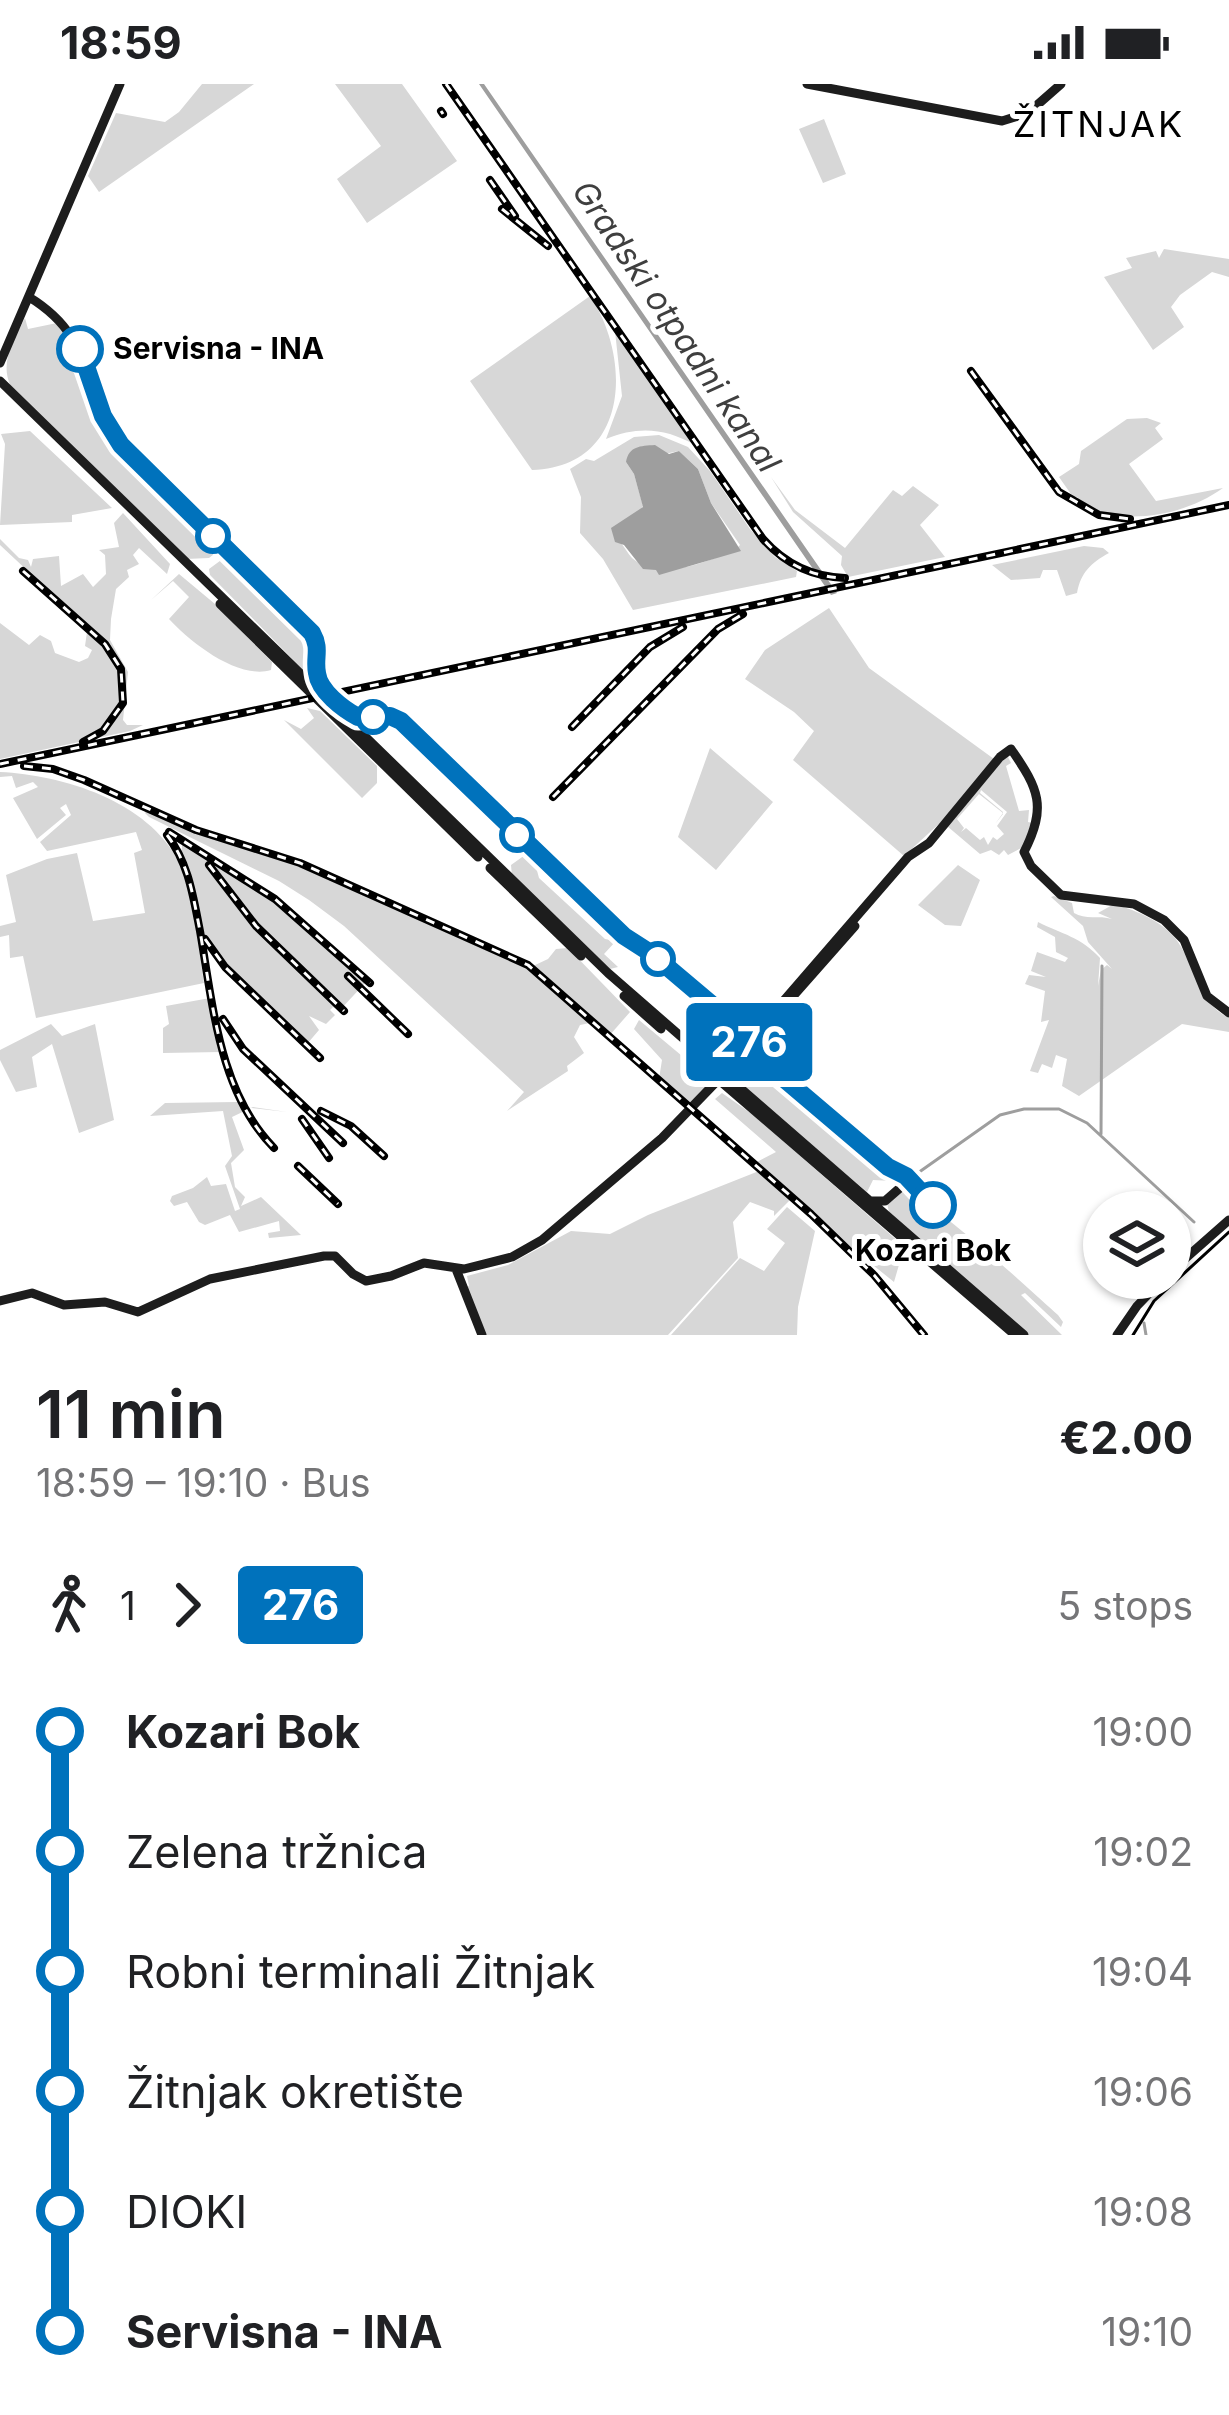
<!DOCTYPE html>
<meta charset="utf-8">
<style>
body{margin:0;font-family:Inter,sans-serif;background:#f2f2f2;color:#202124;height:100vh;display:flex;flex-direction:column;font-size:45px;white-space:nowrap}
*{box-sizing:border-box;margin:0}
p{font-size:39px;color:#757577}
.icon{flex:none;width:66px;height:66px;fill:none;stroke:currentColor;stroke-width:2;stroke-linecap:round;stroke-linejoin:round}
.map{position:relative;height:1251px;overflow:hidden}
.side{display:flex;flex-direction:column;background:#fff;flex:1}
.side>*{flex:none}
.badge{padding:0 24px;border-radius:9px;font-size:42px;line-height:78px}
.controls{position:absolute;left:1083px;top:1107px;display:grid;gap:24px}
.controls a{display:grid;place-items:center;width:108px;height:108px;border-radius:50%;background:#fff;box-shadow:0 3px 9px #0004;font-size:60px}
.map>.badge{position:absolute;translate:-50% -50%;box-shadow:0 0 0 6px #fff}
.legs{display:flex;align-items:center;gap:18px;height:132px;padding:0 36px;font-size:39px}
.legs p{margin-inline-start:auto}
.headline{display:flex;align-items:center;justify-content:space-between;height:204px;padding:0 36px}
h1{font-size:66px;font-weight:600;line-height:90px}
ul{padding:0 36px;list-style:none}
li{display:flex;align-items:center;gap:42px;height:120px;font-size:45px}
li i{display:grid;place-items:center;width:18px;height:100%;margin:0 15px;background:currentColor}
li i::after{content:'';width:30px;height:30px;margin:-15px;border:9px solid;border-radius:50%;background:#fff}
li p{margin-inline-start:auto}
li:first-child i{background:linear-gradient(#0000 50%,currentColor 0)}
li:last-child i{background:linear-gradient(currentColor 50%,#0000 0)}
.status{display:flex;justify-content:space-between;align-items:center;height:84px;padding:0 60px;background:#fff;direction:ltr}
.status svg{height:33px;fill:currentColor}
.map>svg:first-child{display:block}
</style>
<div class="status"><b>18:59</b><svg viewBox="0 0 49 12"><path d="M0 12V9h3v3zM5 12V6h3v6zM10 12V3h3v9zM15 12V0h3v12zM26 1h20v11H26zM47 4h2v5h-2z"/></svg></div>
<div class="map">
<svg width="1229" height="1251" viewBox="0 0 1229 1251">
<rect width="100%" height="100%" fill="#fff"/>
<path fill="#d7d7d7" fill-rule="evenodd" d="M202,0h52l-155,108 -11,-16 28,-63 49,9 14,-10z
M335,0h67l55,77 -90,62 -30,-44 44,-33z
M824,35l22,55 -23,9 -24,-54z
M1164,165l65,10v18l-17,-5 -32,23 -9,12 13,20 -31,23 -49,-73 28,-9 -6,-10 30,-7 3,7z
M590,212c42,62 40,171 -58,174l-62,-89z
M25,234l3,11 29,-6 18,24 7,28 22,49 114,127 -9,7 -23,1 -176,-174c-10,-24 4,-45 15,-67z
M615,247l80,114c-30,-17 -57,-19 -89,-6l16,-43z
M1147,334l14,5 -6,5 8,11 -34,25 27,37 67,-13c-42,30 -104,39 -151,14l6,-5h-5l-14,-20 20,-13 2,-13 46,-32z
M30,347l82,77 -40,7v7l-72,3 5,-81 -4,-10z
M659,351l29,12 22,24 40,58 25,28 22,14 -1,6 -163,33 -30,-51 -23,-26 1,-36 -11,-28 16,-10 8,2 40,-24zM679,367l19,18 13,34 29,42 -5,5c-28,12 -76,32 -103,8 -5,-5 -7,-11 -12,-16l23,-36 -9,-32 -8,-12z
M771,393l24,33 50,38 48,-58 9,6 11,-10 26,19 -19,20 25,32 -97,20 -7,-12 1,-9 -49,-44z
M123,429l47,51 -3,10 -28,-26 -6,7 6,9 -12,6 2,7 -13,12 -5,30 -1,21 18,32 -5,48 4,5h16l-13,6 -130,28v-136l29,22 11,-10 11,6 4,12 24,9 9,-4 4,-8 -7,-4 2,-14 -9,-9 31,24 -109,-102v-6l19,19 9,2 3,7 2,-8 26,-3 2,30 22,-12 10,13 13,-13 -1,-19 -6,-5 20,-3 -5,-24z
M1084,462l19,2 6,5c-18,10 -28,19 -32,40l-11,3 -9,-26h-14l-3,8 -29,2 -19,-15z
M228,471l79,74 7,16 4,40 -108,-110 -1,-6z
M179,490l36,30 57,58 -1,8c-33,10 -81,-28 -102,-51l20,-22 -16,-16 -22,19z
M829,524l40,60 125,91 -40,51 -50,46 -111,-96 21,-29 -20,-19 -49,-33 20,-29z
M307,624l13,3 57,55v17l-15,15 -78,-78 17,9 13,-11z
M710,664l63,54 -57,68 -38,-33z
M1007,671l4,8 -5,3 13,45 10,-1 -1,12 4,1 -9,24 -15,8 -4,-5 -5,5 -8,-5 -11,4 -33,-28zM981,706l26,22 -10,14 7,8 -7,6 -4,-3 -5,8 -4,-8 -4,3 -14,-12 -5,4 3,-4 -7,-9 22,-25 24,19 -8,11 8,-10v-2l-23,-19z
M0,688c63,3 148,29 179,90 18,35 19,83 25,121l-168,35 -13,-62 -13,2 -1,-23 -9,2v-11l16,-4 -10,-47 41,-16 30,-6 16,68 52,-8 -11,-60 8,-3 -6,-18 -89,19 -7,-9 31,-27 -5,-11 -6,4 6,7 -29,24 -24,-41 25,-11 -5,-5 -17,6 -4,-12 -12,1z
M147,725l53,23 108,36 225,98 15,-7 8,-10 12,-1 62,64 -21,24 -19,-13 -10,2 -6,12 10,16 -17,13 1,5 -61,40 17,-19 -180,-166 -35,-26 -30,-19 -130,-64 -4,-4z
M170,754l12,12v-9l103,66 82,74 -28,30 -6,-4 -3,3 5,5 -9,9 -17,-8 10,14 -12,14 -97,-98c-18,-34 -15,-76 -40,-108z
M525,771l10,8 4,15 66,61 11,2 -12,13 14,13 -8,2 -98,-93 -1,-11z
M958,781l22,15 -19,46 -16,-1 -27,-20z
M1054,812l18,7 2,10c11,7 25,2 38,6l-14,-6 16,-9c24,7 50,18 64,38 19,28 18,59 51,76v14l-47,-8 -103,72 -17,-10 5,-27 -11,-4 -4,13 -10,-4 -4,9 -8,-2 19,-51 -8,2 4,-31 -20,-7 4,-9 17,2 -15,-6 6,-19 28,10 3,-4 -12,-6 -1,-15 -18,-10 1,-5c24,12 43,15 62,36l-2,28 3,-16 6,-5 5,4 -24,-27 -5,-16 -32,-29z
M210,914l11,54 -58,1v-25l6,-4 -3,-18z
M639,936l67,56 1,11 -17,19 -31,-27 3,-19 -28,-31z
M51,940l11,12 33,-12 19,96 -35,13 -27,-89 -20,13 5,30 -21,5 -16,-32v-10z
M751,971l122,101 20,25 -20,-1 -6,12 -130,-110 -3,-10z
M722,1009l30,21 148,129 3,8 -9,31 -103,-83 -17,17v-5l-24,-9 -17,20 5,36 -70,77h-182l-22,-47 5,-2 -2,-10 41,-11 63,-34 39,3 38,-19 111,-44 -6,-7 23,-12 -61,-53z
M237,1010l6,13 44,5 -34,-5 -21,10 12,33 -13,13 4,24 10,10 -4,9 20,-9 40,38 -32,3 -1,-5 12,-2 -1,-10 -40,11 -9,-17 -25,10 -6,-3 -12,-20 -13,4 -4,-5 2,-5 21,-8 14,-11 4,9 15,-2 9,27 5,-2 -15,-43 7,-10 -9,-45 -73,5 15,-13 72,-1z
M900,1106c26,3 131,101 158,125l5,7 -2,5 -36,-34 -4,2 41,40h-35l-138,-123 -2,-9z
M787,1123l28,24 -17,76 -1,28h-126l69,-77 24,13 21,-28 -18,-14z"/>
<path fill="#9e9e9e" d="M479,0h5l353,509 -6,2z
M655,361l14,9 10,-3 19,18 13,34 30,48 -82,24 -3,-5 -13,-1 -19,-24 -9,-3 -4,-14 32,-21 -9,-33 -8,-12c3,-16 14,-16 29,-17z"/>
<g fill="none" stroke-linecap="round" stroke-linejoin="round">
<path stroke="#9e9e9e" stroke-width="3" d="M1101,1050l1,-168
M915,1091l85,-60 24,-6h35l28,14 107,99
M1144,1239l2,12"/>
<path stroke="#1d1d1d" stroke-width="9" d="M807,0l195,37 26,-8 33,-29
M29,213c70,43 48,91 92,148l193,191c5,12 3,18 3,31 -1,21 22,37 37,49h36l11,5 226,217c37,31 100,64 123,107
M0,279l120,-279
M0,297l608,592 416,362
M220,520l258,253
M490,784l91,88
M624,912l37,33
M750,961l4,-10 154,-178 21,-14 71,-86 11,-8c28,40 36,58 13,103l7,14 30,29 73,9 30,16 20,20 23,56 22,17
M705,984l310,267
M723,999l27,-38 105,-119
M870,1117h15l16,-14
M456,1185l26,66
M1170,1188l59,-52
M0,1217l32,-8 32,12 41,-3 33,10 72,-33 114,-23h11l18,18 13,7 25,-5 33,-13 40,6 48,-12 30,-17 120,-102 56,-58
M1117,1251l20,-29 27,-28"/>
<path stroke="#000" stroke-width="3" d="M1133,1251l21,-34 75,-69"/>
<g stroke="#000" stroke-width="8">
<path id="rail" d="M446,0l317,455c22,25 48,38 82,39
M441,27l2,3
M490,96l25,36
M502,125l46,37
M971,287l88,121 40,23 31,4
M23,487l82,73 16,25 2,34 -20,28 -20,11
M572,643l78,-80 33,-20
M0,680l1229,-259
M24,682l29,3 31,11 112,50 104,33 228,102 283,249 63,61 50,60
M553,713l165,-168 25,-15
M169,748l106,67 95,84
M167,751c22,29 26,61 33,96 13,74 19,161 74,217
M209,781l47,61 88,85
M205,855l20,28 95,91
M348,892l60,58
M223,935l20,30 100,94
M321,1027l30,15 33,30
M302,1035l27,39
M298,1082l40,38"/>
</g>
<use href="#rail" stroke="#fff" stroke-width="3" stroke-dasharray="9" stroke-linecap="butt"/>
</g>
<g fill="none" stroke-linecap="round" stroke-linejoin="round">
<g stroke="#fff" stroke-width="27">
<path id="line-1" d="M80,265l23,67 18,29 191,188c9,16 2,24 5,40 2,18 26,36 41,44l32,-1 11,5 223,215 28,18 84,71 19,29 133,113 18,9 27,29"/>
</g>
<use href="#line-1" stroke="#0072bc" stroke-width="18"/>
</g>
<g fill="#fff" stroke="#0072bc" stroke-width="6">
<circle cx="80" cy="265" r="21"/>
<circle cx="213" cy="452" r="15"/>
<circle cx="373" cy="633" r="15"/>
<circle cx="517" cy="751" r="15"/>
<circle cx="658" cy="875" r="15"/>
<circle cx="933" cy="1121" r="21"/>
</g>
<g text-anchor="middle" stroke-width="10" stroke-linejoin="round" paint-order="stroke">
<g font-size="30" font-weight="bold" fill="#000" stroke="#fff" text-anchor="start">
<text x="113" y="275">Servisna - INA</text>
<text x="933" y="1177" text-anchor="middle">Kozari Bok</text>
</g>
<g font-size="33" font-style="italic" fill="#3f3f3f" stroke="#fff">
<text transform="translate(677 242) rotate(56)" y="12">Gradski otpadni kanal</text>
</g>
<g font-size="36" letter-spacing="3" fill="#000" stroke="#fff">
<text x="1099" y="53">ŽITNJAK</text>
</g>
</g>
</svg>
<div class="controls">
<a><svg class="icon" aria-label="layers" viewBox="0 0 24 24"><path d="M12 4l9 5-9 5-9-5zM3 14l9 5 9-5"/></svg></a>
</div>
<b class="badge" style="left:749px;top:958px;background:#0072bc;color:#fff">276</b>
</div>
<section class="side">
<div class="headline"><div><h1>11 min</h1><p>18:59 – 19:10 · Bus</p></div><b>€2.00</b></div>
<div class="legs"><svg class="icon" aria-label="walk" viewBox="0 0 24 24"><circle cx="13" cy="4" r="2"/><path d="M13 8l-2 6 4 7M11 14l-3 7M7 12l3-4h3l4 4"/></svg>1<svg class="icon" aria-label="forward" viewBox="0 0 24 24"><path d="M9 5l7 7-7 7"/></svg><b class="badge" style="background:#0072bc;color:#fff">276</b><p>5 stops</p></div>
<ul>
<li><i style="color:#0072bc"></i><b>Kozari Bok</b><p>19:00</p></li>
<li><i style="color:#0072bc"></i><span>Zelena tržnica</span><p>19:02</p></li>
<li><i style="color:#0072bc"></i><span>Robni terminali Žitnjak</span><p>19:04</p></li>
<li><i style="color:#0072bc"></i><span>Žitnjak okretište</span><p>19:06</p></li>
<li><i style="color:#0072bc"></i><span>DIOKI</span><p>19:08</p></li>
<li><i style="color:#0072bc"></i><b>Servisna - INA</b><p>19:10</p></li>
</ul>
</section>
